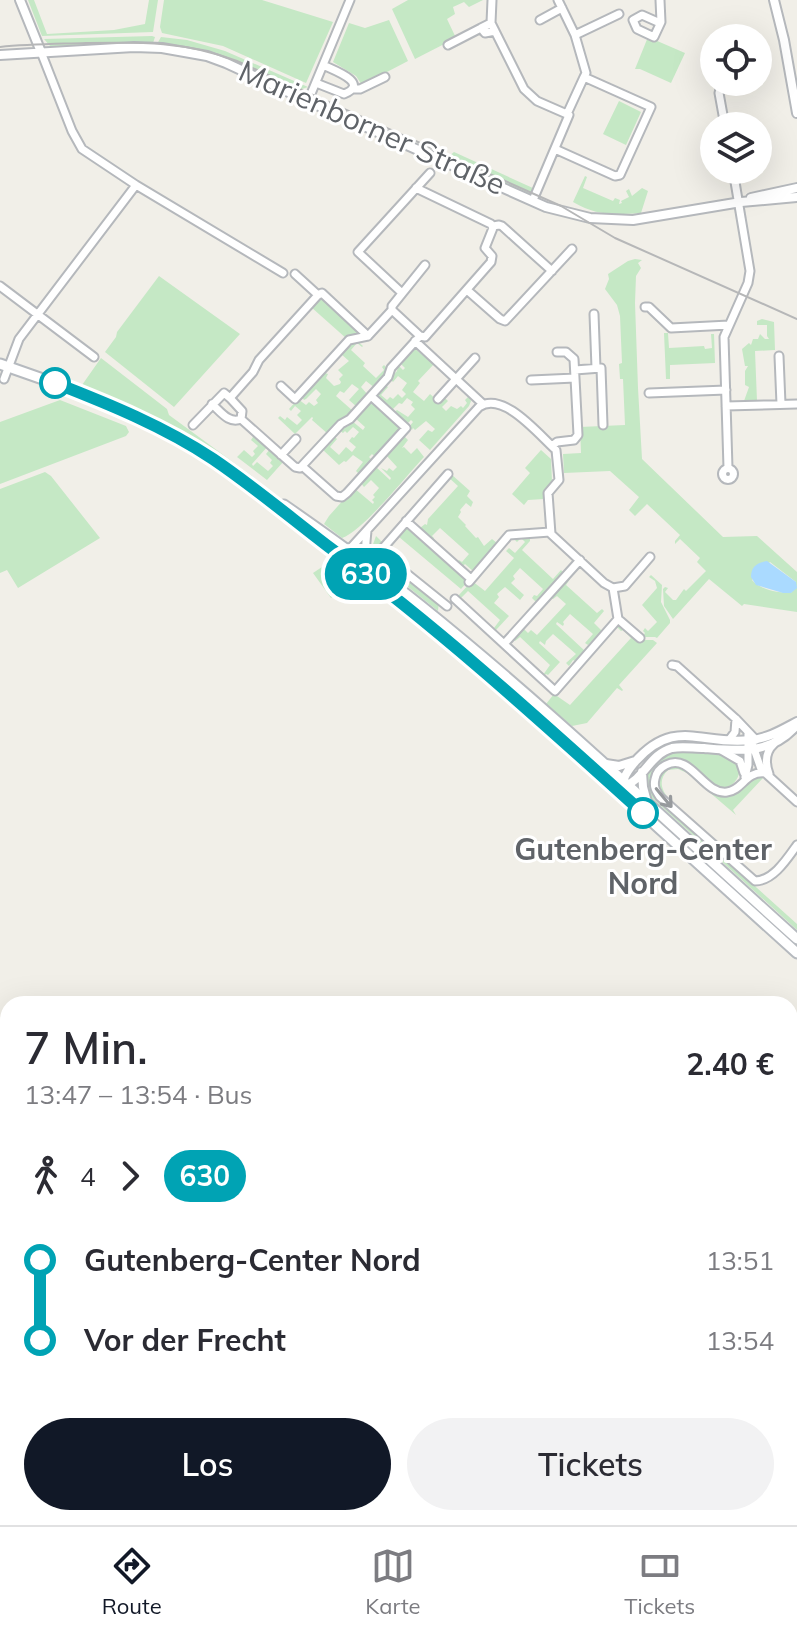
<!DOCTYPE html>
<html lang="de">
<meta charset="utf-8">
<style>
body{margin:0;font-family:Mulish,sans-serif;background:#f2f2f3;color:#2b2b33;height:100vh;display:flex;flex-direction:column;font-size:30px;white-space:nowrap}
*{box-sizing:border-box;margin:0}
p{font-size:26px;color:#7c7c81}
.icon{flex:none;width:44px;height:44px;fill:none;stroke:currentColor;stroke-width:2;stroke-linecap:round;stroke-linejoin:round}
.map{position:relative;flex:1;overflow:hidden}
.drawer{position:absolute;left:0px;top:996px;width:798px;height:530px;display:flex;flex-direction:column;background:#fff;border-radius:24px 24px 0 0;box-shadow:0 8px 32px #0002}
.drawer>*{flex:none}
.badge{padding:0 16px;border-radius:26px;font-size:28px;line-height:52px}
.fabs{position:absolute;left:700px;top:24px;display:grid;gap:16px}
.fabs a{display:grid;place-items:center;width:72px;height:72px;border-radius:50%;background:#fff;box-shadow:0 8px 32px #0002;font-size:40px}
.map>.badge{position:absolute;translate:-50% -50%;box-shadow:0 0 0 4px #fff}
.legs{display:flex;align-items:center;gap:12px;height:88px;padding:0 24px;font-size:26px}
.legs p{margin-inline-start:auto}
.summary{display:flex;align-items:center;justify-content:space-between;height:136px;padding:0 24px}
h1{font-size:44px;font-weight:600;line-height:60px}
.action{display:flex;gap:16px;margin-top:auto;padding:16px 24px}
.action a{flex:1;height:92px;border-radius:48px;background:#111827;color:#fff;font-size:32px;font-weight:600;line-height:92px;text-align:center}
.action a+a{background:#f2f2f3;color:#2b2b33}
ul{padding:0 24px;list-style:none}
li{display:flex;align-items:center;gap:28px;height:80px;font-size:30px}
li i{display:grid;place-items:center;width:12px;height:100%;margin:0 10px;background:currentColor}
li i::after{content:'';width:20px;height:20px;margin:-10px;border:6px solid;border-radius:50%;background:#fff}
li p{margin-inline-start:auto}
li:first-child i{background:linear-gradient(#0000 50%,currentColor 0)}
li:last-child i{background:linear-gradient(currentColor 50%,#0000 0)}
.menu{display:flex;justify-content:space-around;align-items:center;height:112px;border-top:2px solid #e1e1e2;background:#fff;font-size:22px;color:#7c7c81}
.menu a{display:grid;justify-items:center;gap:4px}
.menu .on{color:#111827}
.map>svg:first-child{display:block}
</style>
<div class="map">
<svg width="797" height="1525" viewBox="0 0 797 1525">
<rect width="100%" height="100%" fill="#f1efe8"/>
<path fill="#c5e8c5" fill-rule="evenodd" d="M28,0h6l13,34 67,-4 31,-6 4,-24h9l-5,32 -111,4z
M164,0h98l71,22 -27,61 -83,-37 -61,-13 -2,-6z
M408,0h75l-14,7 -5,-5 -11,5 2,7 -8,5 9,19 -41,21 -23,-50z
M389,20l19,41 -46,24 -6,-9 -23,-14 16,-39 16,5z
M152,36l3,1 -3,9 -28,-2 -52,2 -5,3h-5v-3h-12l-6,-7z
M161,37l26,3 38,11 83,36 -9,3 -87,-36 -27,-6 -28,-4z
M648,37l37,16 -14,30 -31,-14h-5z
M619,101l22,11 -15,33 -23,-11z
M454,152l81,37 -2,4 -6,1 -79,-32 2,-4 -2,-1z
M585,176l2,1 -4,11 30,13 2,-3 5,2 -1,4 3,-1 -1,-2 8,-4 -3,-6 3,-2 3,7 10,-8 6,3 -7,22c-27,2 -44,3 -68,-11z
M635,259l7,1 -4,3 3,5 -5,8 -1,27 3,85 4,71 81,78 34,-1 40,36v40l-53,-8 -2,2 -33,-27 -36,40 -9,-13 -1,-17 2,-2 3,1 -3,4 8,8h3l8,-11 2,2 20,-20 -9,-9 3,-4 -20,-19 -5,5v-3l5,-6 -33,-31 -12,12 -6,-6 10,-13 -29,-26 -46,2 -1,-19 18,-1 -1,-26 45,-2 -2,-46h-3l-1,-15 3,-1 -2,-47 -3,-11 -12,-16 4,-10 -1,-5 20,-13zM770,562l26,20 -5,11c-12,0 -31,-3 -39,-13z
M159,276l81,58 -66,73 -69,-55 11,-15 1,-5z
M319,298h3l38,34 -1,2 -12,5 -36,-32z
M762,319l12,3 1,28 -20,1 2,50h-13l5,-14 -4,-2v-14l3,-5h-3l-3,-17 7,-6 2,2 2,-6h5l2,-5 5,5h4l-2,-3v-11h-10v-4z
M664,333h4l1,15 35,-2 1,3 7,-1 -1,-14h3l1,29 -45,2v14h-4z
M353,341h4l6,5 -1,1 -5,-4 -6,7 14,13 -2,3 13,12 8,-8 -2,-3 2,-2 3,3 1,5 -13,15 -9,-7 -5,6 7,8 -11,12 -8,-7 10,-11 -7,-5 -8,9 -4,-2 -4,5 17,15 -5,6h-5l-15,17 -16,-14 1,-2 -1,-1 -17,17 -17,-16 2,-2 5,4 2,-3 10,8 5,-5 -5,-5 4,-4 -6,-5 -4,5 -2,-2 9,-10 8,6 3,-3 5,4 4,-3 -2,-3 5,-6 -5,-5 -10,10 -2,1 -3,-4 21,-24 6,2 -2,4 8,8 6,-2 1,-2 -2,-3 4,-4 -5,-5 11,-9 -8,-7z
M414,348l20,16 -16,17 2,2 -7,9 11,9 6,-7 8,7 8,-8 2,2 -3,3 3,3 -6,6 4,4 5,-5 6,3 4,-3 2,2 4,-5 -2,-3 4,-4 2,5 -2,5 -39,44 -11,-10 9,-10 4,2 3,-3 -9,-8 -11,9 -2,-2 -1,2 -3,-3 4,-5 -2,-2 -5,5 -13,-12 4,-3 11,7 7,-8 -4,-4 2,-3 -6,-4 -5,6 -3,-1 -8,8 -14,-15 8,-11 3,2 -7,8 6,5 3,-3 3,2 5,-5 4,4 4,-4 -4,-4 5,-7 -9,-7 -5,6 -3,-3 7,-8 1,-6 5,5 2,-2 -5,-5z
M101,358l66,51 2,6 83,61 1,3c-54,-37 -110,-69 -171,-94z
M60,400l66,26 3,6 -3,4 -126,48v-62z
M370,403l5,1 24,22 1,4 -24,28 -4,-4 -3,3 4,4 -13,14 -4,-4 7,-9 -10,-7 -7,7 -2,-1 -5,4 -17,-16 12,-13 3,3 -7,8 9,8 7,-8 6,5 4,-5 -7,-6 3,-4 2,1 5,-6 -6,-5 -6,6 -2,-2 -2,2 -4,-3 4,-4 4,1 5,-6 11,9 2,-3 -10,-9z
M255,434l13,12 -16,18 1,2 4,-4 11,9 5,-5 -3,-3 2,-3 -6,-6 4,-5 14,12 -17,19 -30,-23 7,-7 8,7 3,-3 -2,-3 5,-5 -7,-6z
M404,436l4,4 -6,8 2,-1 7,7 6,-6 7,9c-17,18 -61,74 -82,81l-18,-14 5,-8 25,-28 19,16 1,-2 -2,-2 3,-3 -2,-2 6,-7 -8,-8 -7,7 -4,-5 16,-15 14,13 1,-2 -10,-10 6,3 2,-3 4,3 4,-4 -11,-12z
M541,450l10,9 1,22 -8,10v8l-16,1 -4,5 -12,-11 18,-21 -5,-5z
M45,472l6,4 49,62 -82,50 -11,-18 -7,3v-84z
M451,474l19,17 -3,5 6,6 -2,5 -5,-4 -6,7 1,2 -3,5 8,8 -1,1 11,12 2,-1 6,9 8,-7 5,4 -11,13 1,2 -13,14 -9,-8 -4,4 -5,-5 3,-3 3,2 7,-8 -29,-26 -8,8 2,2 -2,3 -12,-10v-3l5,-4 2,1 1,-6 30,-33 -10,-9z
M404,526l34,30 2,-1 29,25 -8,9 -62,-52 -11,14 -2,-3z
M376,536l8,8 -3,6 58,51 -1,10 -61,-49 -6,-12z
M530,536v5l-8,9 31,29 8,-9 2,2 -27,30 -4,-4 2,-3 3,1 6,-7 -23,-21 -7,8 2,3 -4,4 13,12 -4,5 -15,-13 -8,7 2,3 -5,6 15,13 -13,14 -2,-2 6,-8 -32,-29 -7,7 -3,-2 14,-15 13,10 29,-33 -8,-7 3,-3 6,5 10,-11 -4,-4 -4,4 -5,-5z
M325,565h7l23,17 -24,16 -18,-25z
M355,569l110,90 141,125 -3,4 -141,-125 -110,-90z
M651,575l11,10 -1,17 9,18v3l-13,15 -2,-1h-13l3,-4 -2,-2 2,-3 3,3 9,-9 -15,-17 15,-17 -2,-7 -6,-4z
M568,577l2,2 -4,6 31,28 5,-4 2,2 -10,12 8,8 -14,14 -3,-2 8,-9 -23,-20 -7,8 1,2 -1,2 -6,-4 -1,2 29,27 -10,10 -2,-1 -4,6 -3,-3 10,-9 -23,-20 -7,7 -1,4 -5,-4 -1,2 21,19 -12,13 -2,-1 -3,3 -2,-3 2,1 7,-10 -30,-28 -5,4 -3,-2 11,-11 5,5 3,-3 6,5 29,-31 -9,-8 -4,3 -3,-2z
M619,622l20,18h14l4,3 -38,42 4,5 -1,1 -5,-3 -30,35 -15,3 -26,-22 8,-10 16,11 61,-67 -8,-8 -2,1 -5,-5z
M684,751c13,1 40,1 50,9 13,10 0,32 -16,27 -13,-5 -23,-20 -35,-27 -17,-3 -29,6 -32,22l9,19 137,123v6l-147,-134c-12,-26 10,-43 34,-45z
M670,767c26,-2 38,39 65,27 8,-4 13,-12 20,-17l8,1 -30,32 3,5 -49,-42 -9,-4 -10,1c-10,10 -7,19 1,29l-1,1c-11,-11 -13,-25 2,-33z"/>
<path fill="#aadaff" d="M767,561l29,21 1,6 -6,5h-8l-27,-8 -5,-8c0,-11 6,-14 16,-16z"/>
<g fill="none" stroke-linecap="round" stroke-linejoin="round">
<g stroke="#b5b8bc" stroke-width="11">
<path id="minor" d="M492,0l-1,23 -10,5 4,5 10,-2
M558,0l17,35 11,38 -2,4
M660,0l1,22 -7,15 -17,-8 -4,-9 9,-5 18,8
M540,20l22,-12
M491,23l33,66 13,12 32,14 -36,85
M575,35l44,-21
M448,45l33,-17
M41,52l31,79 10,18 54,36 147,88
M722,82l-3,11 6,33
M316,83l28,11c27,-11 -11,-24 -21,-29
M352,89h8l25,-12
M308,101l42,-101
M555,149l60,27 5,-1 31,-68 -67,-30 -17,37
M493,226l6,-1 3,1 50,45
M295,274l23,21 4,-2 46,43
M0,286l94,71
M467,290l33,29 5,2 67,-72
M402,293l-44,-41 72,-79
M645,307h4l22,21 58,-3
M392,310l28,26
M594,314l2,54
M415,341l68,63
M779,356l2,48
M575,370l26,-2 2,57
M4,379l15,-40 117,-154
M531,380l44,-2
M281,386l14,13 54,-59 19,-4 24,-26v-4l33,-41
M649,393l77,-3
M438,399l37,-41
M212,404c9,8 17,20 29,15l1,-8 -12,-13
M726,406l71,-2
M241,419l54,48 5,1 41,-44 9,-5 38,-42 3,-9 29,-32 5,1 66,-75 1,-6 -7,-8 8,-20 -2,-4 -75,-36
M193,425l31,-32 6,5 23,-26 6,-12 59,-65
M552,446l5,-4 17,-2 4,-5 -4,-76 -8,-7h-9
M281,455l15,-16
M302,466l34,30 6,1 5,-4 59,-65 -35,-32
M728,468l-4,-131 24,-54 2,-12 -17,-101
M722.5 474a5.5 5.5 0 1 1 11 0a5.5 5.5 0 1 1-11 0Z
M406,521l65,58
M367,531c-1,12 -4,24 5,33
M347,552l132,-145c24,-17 60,28 77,43l3,30 -11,13 3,41 53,49 9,5 5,31 22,19
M469,582l40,-47 41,-3
M613,588l12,-2 25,-29
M455,599l100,92 63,-72
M447,606l-51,-41 -13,-17 65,-74
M504,644l76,-84
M672,665l5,1 59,53 20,21
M729,740l6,-8 1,-13
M753,746l8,23 36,33
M721,750l19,11 4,12
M765,773c-20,-2 -22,17 -38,19 -24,3 -36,-40 -61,-27 -6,3 -10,8 -11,14 -2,8 1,12 5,18l95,84c18,0 32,-22 42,-36
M769,774c-4,-11 -4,-22 5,-30
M745,777l3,-12v-31"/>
</g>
<g stroke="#b5b8bc" stroke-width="12">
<path id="tertiary" d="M20,0l21,52
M774,0l10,40 13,73
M0,55l134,-8 28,1 45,8 19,7 82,38 238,106 44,11 43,2 108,-18 56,-5
M751,198l46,-10
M606,764l13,2 16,-5
M642,772l1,15 4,15
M625,786c19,-7 25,-32 47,-38 10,-2 21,0 32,0 35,3 66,7 92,-22
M624,796c-4,-14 1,-22 10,-33 41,-47 67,-17 116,-23 17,-1 32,-10 47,-18"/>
</g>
<g stroke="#b6babf" stroke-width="13">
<path id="secondary" d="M0,364l77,27 69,31 66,37 37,27 130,98 82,67 51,44 285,258
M284,505c46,32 92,65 136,100 131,105 252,222 377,334"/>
</g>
<g stroke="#f9ab00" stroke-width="16">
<path id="motorway" d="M790,1294l7,-8
M790,1308l7,-8
M790,1321l7,-7
M549,1525l8,-7
M563,1525l8,-7"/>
</g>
<use href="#minor" stroke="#fff" stroke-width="7"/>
<use href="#tertiary" stroke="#fff" stroke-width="8"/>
<use href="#secondary" stroke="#fff" stroke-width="9"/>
<use href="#motorway" stroke="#fde293" stroke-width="12"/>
<path stroke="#b6b7b8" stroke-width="2" d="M0,47c29,-3 57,-3 86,-4 55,-1 99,-2 151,18l324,145 54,32 182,81"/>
<path stroke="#b6b7b8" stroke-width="2" stroke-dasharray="2 10" stroke-linecap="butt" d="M790,1353l7,-3
M364,1525l17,-7"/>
</g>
<defs><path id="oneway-shaft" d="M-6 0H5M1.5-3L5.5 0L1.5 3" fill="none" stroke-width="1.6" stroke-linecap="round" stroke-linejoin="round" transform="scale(2)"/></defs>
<use stroke="#979a9d" href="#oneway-shaft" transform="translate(664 798) rotate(50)"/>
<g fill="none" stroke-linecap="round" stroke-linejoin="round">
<g stroke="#fff" stroke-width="18">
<path id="line-1" d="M55,383c54,21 110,44 158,76 40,27 78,59 116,88 111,82 212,174 314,266"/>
</g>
<use href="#line-1" stroke="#00a3b4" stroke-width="12"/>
</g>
<g fill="#fff" stroke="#00a3b4" stroke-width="4">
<circle cx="55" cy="383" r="14"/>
<circle cx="643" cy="813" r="14"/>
</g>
<g text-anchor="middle" stroke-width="6" stroke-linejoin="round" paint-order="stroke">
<g font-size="30" fill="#5f6368" stroke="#fff">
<text transform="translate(372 128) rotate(24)" y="10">Marienborner Straße</text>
</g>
<g font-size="30" font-weight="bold" fill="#5f6368" stroke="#fff">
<text x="643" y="860">Gutenberg-Center<tspan x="643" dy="34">Nord</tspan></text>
</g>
</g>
</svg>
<div class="fabs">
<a><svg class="icon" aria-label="locate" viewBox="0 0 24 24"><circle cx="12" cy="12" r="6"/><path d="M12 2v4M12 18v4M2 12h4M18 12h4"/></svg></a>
<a><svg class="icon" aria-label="layers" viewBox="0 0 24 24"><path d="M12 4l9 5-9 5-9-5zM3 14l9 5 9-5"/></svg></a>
</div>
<b class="badge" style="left:366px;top:574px;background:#00a3b4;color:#fff">630</b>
<section class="drawer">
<div class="summary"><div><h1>7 Min.</h1><p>13:47 – 13:54 · Bus</p></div><b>2.40 €</b></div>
<div class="legs"><svg class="icon" aria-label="walk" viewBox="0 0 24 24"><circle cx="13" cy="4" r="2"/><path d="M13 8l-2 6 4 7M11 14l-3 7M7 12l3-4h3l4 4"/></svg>4<svg class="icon" aria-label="forward" viewBox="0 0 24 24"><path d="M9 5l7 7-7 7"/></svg><b class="badge" style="background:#00a3b4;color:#fff">630</b></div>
<ul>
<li><i style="color:#00a3b4"></i><b>Gutenberg-Center Nord</b><p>13:51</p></li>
<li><i style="color:#00a3b4"></i><b>Vor der Frecht</b><p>13:54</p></li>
</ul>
<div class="action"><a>Los</a><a>Tickets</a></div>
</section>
</div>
<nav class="menu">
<a class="on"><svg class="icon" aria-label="directions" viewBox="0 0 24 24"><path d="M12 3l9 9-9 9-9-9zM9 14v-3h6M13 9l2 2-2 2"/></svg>Route</a>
<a><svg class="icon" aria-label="map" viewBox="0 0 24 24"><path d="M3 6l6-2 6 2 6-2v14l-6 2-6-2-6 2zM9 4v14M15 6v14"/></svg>Karte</a>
<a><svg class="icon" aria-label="tickets" viewBox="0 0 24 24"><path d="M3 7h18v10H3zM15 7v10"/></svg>Tickets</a>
</nav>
